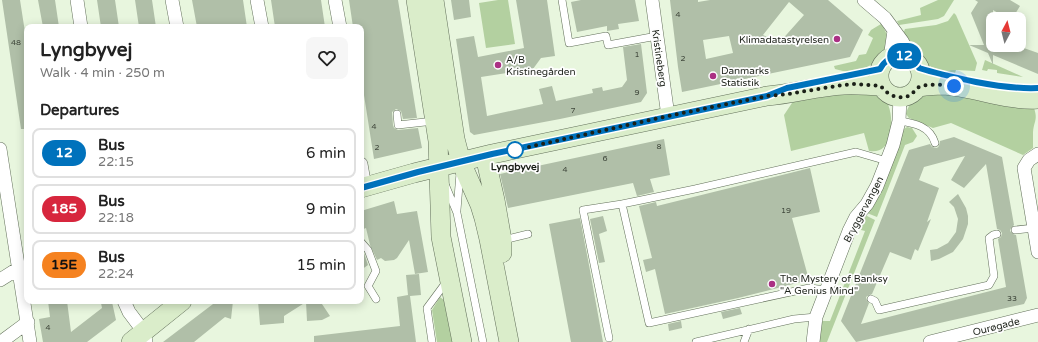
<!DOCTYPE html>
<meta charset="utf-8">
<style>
body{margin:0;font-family:"Varela Round",sans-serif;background:#f6f6f6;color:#222;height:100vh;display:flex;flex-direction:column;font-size:15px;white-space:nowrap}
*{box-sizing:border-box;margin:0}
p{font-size:13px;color:#767676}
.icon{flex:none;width:22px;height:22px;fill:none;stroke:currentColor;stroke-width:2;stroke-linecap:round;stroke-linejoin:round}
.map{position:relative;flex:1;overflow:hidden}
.drawer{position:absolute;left:24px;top:24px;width:340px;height:280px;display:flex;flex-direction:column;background:#fff;border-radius:8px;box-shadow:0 2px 10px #0003}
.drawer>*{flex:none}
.badge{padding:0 8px;border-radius:13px;font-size:14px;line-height:26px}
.needle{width:26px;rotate:7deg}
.tools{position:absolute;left:986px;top:12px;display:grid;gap:8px}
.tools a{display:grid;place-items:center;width:40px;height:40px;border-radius:8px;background:#fff;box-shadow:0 2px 10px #0003;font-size:20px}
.you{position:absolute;width:20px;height:20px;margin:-10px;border:3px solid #fff;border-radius:50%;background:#1a73e8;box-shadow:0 0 0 6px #1a73e833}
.map>.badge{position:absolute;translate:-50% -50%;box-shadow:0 0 0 2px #fff}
h2{padding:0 16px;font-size:15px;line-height:36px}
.round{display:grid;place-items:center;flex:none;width:42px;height:42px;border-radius:8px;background:#f6f6f6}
.headline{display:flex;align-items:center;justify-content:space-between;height:68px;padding:0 16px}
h1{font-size:19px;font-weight:800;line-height:30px}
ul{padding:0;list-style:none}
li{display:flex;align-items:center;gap:12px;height:50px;margin:0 8px 6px;padding:0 8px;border:2px solid #e0e0e0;border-radius:8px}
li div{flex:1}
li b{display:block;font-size:15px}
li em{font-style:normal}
li .badge{min-width:44px;font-weight:700;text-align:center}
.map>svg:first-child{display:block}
</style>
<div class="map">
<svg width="1038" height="342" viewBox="0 0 1038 342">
<rect width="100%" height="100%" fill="#e8f6de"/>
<path fill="#b3d0a0" d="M498,0h10l7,44 -29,4 -7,-45z
M938,0h16l-10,16 -6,3 -39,6 -2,-4 24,-6 -1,-7z
M954,13l2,2 21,48 -2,8 -19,-1 -1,3c-31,-5 -38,-12 -52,-39l2,-5 31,-4 12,-4z
M881,24c16,21 1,39 -20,45 -3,1 -7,2 -10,3 -5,0 -11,-2 -16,-3l-1,-3 22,-5 3,-6 7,-1 7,-16 -5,-3 3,-5z
M985,60l38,17 -26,-4v-3l-9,-1 -1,2 -5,-1z
M855,88c7,1 18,2 24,5 15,8 16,44 5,54 -4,4 -9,5 -15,4l-5,-18 -73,18 -7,-36 10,-15z
M927,91l107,17c4,12 0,13 -1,24 0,5 0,11 0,16l-10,7 -72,-32 -18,5 -24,-10 -3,-4c3,-12 10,-18 21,-23z
M907,127l5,1 5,8 -4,6 -8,3 -28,72 -10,-4 31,-66 6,-18z
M865,215l10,5 -48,122h-9l2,-19 3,-2h7l35,-90 -8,-2 1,-4z
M440,297l4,3 9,42h-16l-5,-32z"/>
<path fill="#b0bfa8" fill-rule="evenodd" d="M2,0h18l7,45v84h-6z
M38,0h17l4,27h-16z
M97,0h18l4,27h-18z
M135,0h17l4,27h-17z
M192,0h51l4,27h-50z
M271,0h50l4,27h-50z
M349,0h49l19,118 -14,1 -2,-8 -5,-2 -4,3 1,13 1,3 4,2 20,-2 4,20 -48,11 -13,-83v-49h-8z
M451,0h18l2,17 -17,3z
M516,0h31l8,56 -14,2 -8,11 -52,8 6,39 56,-12 -4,-15 13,-3 4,15 37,-8 -1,-4 10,-2 1,4 19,-4 5,-7 -4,-33 18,-3 6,49 -6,9 -81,17 -86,16 -4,-3 -14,-93 18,-3 4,21 46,-9z
M581,0h54l4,21 -21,3 1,5 -12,2v-5l-30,6 -6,-30z
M670,0h28v2l12,-2h118l35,30 -13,27 -168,35 -4,-25zM789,2l15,13 -25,28 -16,-8zM729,36l4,17 -27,6 -3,-19z
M975,0h35l10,6 -8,13h-4l-15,-9v35h22l23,8v21l-45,-19v10l-5,-12 -19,-8h15l-13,-32 7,-11z
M954,137l48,20 12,68 -3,3 -1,3 3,3 3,1 11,63 -3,6 -168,38 -15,-21 68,-171 21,-6 2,3 5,1 2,-2 1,-5zM965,156l-14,24 13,8 22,-24 11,65 3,1 2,3 -1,4 -3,2 8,48 -145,37 8,-21 -2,-2 -1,-4 3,-2 3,-1 18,-42 21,8 4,-11 3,2 13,-32 -4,3 12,-34 -20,-8 5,-13z
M664,139l6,36 -20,4 4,13 -17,4 -4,-13 -125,25 -8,-34z
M810,168l10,44 -28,6 17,62 -71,18 -73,16 -10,-45 -9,3 -3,-12 9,-2 -13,-52 17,-4 1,4z
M958,194l8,14 2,8v8l-5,15 -10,13 -14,7 -8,2 -1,-11 7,-1 11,-6 8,-11 2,-13 -4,-12 -5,-5z
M394,201l3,13 20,-3 11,61 -13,2 -6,-34 -12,18 -3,2 -9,1 -4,-3 -4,2 -7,-15 -4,-17 -5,2v-19z
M603,216l4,15 -8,3 6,28 -6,1 -9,-44z
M580,218l9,47 14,77h-32l-22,-118z
M361,251l3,2 4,12 -7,5z
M419,274l2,21 -11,1 6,46h-102v-6l86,-10 -3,-29 11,-2 -2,-20z
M48,301h19l4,31 31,-24 -1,-5 11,-1 4,18 -29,22h-44l-4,-23 11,-2z
M217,301h16l-2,18 -6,-2 -31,25h-31z
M258,301h62l10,15 -8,4 -15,1 -1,-19 -22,14v7l-24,2z
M740,308l2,6 -19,5 -2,-7z
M681,321l1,7 -13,3 -1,-7z"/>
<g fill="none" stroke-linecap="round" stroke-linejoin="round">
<g stroke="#63705b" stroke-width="8">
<path id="lane" d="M562,0l7,43 37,-7 2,9 49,-9
M397,114l1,11 36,-4
M899,121c15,2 31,5 36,22
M445,184l12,29 26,129
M622,204l27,119 160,-35 18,2
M457,210l3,-37
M1015,230l19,-2
M503,240l25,-6
M361,242l7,8 8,21 -8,15 8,13
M871,299l4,2 4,9 110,-25 5,-9 -5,-38 4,-3 4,-1
M609,338l-26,-128 39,-6 73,-15 161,-37 31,9
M432,342l-5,-34 20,-27
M696,342l98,-23 22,-2
M744,342l5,-13"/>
</g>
<g stroke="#63705b" stroke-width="14">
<path id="street" d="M77,0l4,27
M172,0l5,27
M257,0l5,27
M335,0l5,27
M652,0l16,116
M864,0l21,18 17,23 9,18
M890,58l4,-27
M0,149l30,193
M1038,154l-9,6 -5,8 14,84
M361,164l4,23
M0,280l19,-12
M124,301l5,11 15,20 2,10
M1,342l27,-20
M813,342l3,-25 33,-86 7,-14 11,-13 10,-18 16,-41 6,-24 1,-24
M930,342l108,-27"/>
</g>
<g stroke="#63705b" stroke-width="20">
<path id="secondary" d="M416,0l22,141 3,96 21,105
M434,0l21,139 6,23 19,43 4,13 5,21 20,103
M879 76a21 21 0 1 1 42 0a21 21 0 1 1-42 0Z
M918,87c8,-1 16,-2 25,-2 32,2 63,16 95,14
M485,156l10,44 7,40v13
M361,188l53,-15 78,-19 275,-58c26,-2 51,-10 77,-11 13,-1 25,1 37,1
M131,342l51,-41"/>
</g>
<use href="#lane" stroke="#fff" stroke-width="7"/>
<use href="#street" stroke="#fff" stroke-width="13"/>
<use href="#secondary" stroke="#daedca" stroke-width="19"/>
</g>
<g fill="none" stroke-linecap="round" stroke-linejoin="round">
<g stroke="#fff" stroke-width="9">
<path id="line" d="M361,188l57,-16 74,-18 275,-58 20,-8 93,-19c9,-16 29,-18 39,-1 19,6 38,10 57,14 21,4 41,7 62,6"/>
</g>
<use href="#line" stroke="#0072bc" stroke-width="6"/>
<path stroke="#1b2018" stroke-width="4" stroke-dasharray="0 7.2" d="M515,150l153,-34 99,-20 21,-2 55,-9 12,-1 26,2c7,10 20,15 31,8 2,-2 4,-6 7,-7 10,-4 24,-2 35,-1"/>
</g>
<g fill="#ab3084" stroke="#fefefe" stroke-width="1.5">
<circle cx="837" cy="39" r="4"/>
<circle cx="498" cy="65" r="4"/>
<circle cx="713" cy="76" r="4"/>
<circle cx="772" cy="284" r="4"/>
</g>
<circle fill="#fff" stroke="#0072bc" stroke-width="2" cx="515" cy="150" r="8"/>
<g text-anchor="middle" stroke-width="3.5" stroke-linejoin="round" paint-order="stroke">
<g font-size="8" fill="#40483c">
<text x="678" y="17">4</text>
<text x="16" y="45">48</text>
<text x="637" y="57">1</text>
<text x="683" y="61">2</text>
<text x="637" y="95">9</text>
<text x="573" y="113">7</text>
<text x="374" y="129">4</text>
<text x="659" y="149">8</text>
<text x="377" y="150">2</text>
<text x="605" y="161">6</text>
<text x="565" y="172">4</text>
<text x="786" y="213">19</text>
<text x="1012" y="301">33</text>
<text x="48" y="330">4</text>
</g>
<g font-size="10" fill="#1b2018" stroke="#fefefe" text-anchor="start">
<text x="829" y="43" text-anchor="end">Klimadatastyrelsen</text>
<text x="506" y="63">A/B<tspan x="506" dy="12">Kristinegården</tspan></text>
<text x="721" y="74">Danmarks<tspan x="721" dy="12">Statistik</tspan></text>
<text x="780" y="282">The Mystery of Banksy<tspan x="780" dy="12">"A Genius Mind"</tspan></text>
</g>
<g font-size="10" fill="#1b2018" stroke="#fefefe">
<text transform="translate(660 58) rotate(82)" y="4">Kristineberg</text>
<text transform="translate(863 209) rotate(-62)" y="4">Bryggervangen</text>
<text transform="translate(996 326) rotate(-14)" y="4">Ourøgade</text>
</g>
<g font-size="10" font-weight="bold" fill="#1b2018" stroke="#fefefe">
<text x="515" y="170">Lyngbyvej</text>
</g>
</g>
</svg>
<div class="tools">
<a><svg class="needle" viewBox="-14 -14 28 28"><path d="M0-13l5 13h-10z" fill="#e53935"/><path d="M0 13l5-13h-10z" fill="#767676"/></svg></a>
</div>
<div class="you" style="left:954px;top:86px"></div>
<b class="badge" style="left:904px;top:56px;background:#0072bc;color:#fff">12</b>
<section class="drawer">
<div class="headline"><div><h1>Lyngbyvej</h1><p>Walk · 4 min · 250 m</p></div><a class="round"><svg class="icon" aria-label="heart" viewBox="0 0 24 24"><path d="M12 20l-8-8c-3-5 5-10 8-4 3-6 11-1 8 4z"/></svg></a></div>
<h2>Departures</h2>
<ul>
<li><span class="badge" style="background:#0072bc;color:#fff">12</span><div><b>Bus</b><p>22:15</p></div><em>6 min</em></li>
<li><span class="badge" style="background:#d7263d;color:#fff">185</span><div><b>Bus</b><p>22:18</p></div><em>9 min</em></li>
<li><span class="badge" style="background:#f58220;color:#111">15E</span><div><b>Bus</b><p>22:24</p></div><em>15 min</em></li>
</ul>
</section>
</div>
